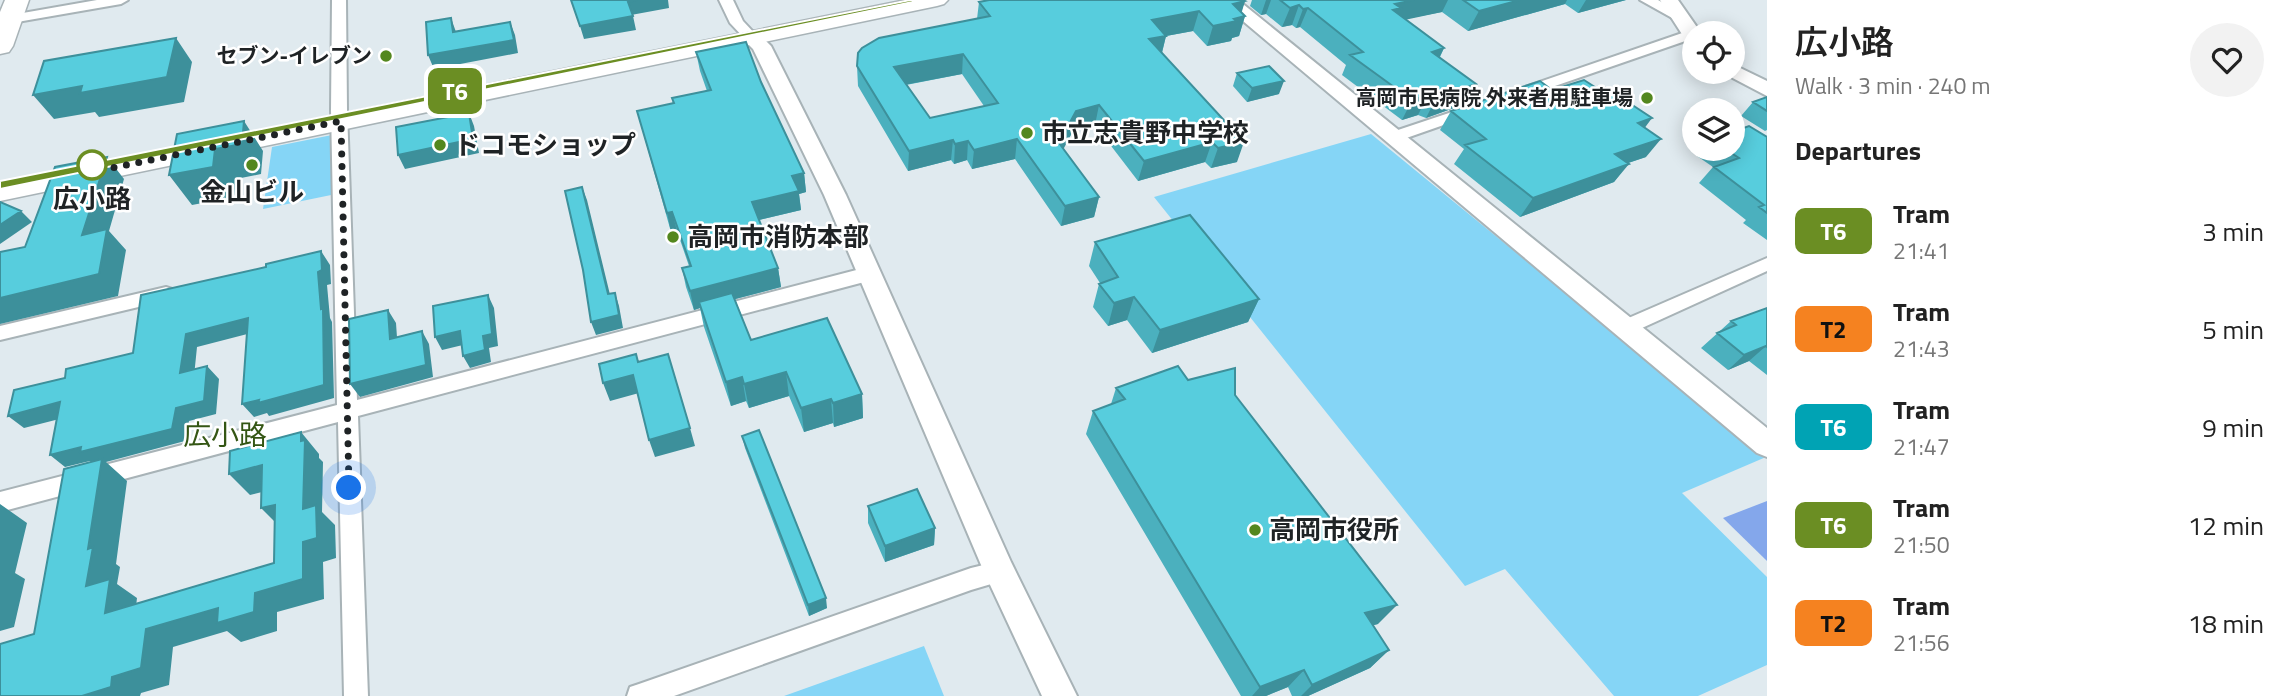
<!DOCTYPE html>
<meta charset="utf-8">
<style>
body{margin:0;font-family:"Titillium Web","Noto Sans JP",sans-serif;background:#f2f2f2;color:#222;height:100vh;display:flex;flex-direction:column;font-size:26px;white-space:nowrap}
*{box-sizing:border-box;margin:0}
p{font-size:23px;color:#767676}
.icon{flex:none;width:38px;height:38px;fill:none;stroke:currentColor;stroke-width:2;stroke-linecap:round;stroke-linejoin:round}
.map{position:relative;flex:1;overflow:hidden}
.details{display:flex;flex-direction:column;background:#fff;width:525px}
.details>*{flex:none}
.badge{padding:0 14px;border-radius:10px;font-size:24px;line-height:46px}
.controls{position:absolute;left:1682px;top:21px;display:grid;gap:14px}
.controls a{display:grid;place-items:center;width:63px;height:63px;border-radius:50%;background:#fff;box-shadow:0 4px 18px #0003;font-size:35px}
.you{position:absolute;width:35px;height:35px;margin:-18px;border:5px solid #fff;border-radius:50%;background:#1a73e8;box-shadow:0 0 0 10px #1a73e833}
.map>.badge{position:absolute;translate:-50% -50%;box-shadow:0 0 0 4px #fff}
h2{padding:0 28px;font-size:26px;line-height:63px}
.round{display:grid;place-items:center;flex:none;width:74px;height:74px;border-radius:37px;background:#f2f2f2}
.headline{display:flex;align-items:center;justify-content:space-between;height:119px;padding:0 28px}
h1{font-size:33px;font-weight:600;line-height:52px}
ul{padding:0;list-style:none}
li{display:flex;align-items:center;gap:21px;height:98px;padding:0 28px}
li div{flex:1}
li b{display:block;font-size:26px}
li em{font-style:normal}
li .badge{min-width:77px;font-weight:700;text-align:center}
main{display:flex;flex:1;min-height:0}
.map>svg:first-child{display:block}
</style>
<main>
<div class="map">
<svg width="1767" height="696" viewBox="0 0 1767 696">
<rect width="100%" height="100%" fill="#e0eaef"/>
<path fill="#85d5f6" d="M337,134l-1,60 -73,15 9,-62z
M1371,134l395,323 -84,36 85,84v88l-69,31h-84l-109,-127 -40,17 -311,-389z
M924,646l20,50h-160z"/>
<path fill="#84a7eb" d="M1767,501v60l-44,-43z"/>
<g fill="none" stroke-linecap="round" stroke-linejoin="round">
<g stroke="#a8b3b7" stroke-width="4">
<path id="street" d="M97,0h31l-7,4 -121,21v-8z
M332,0h14l1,110 10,290 511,-133 6,2 3,5 -3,5 -6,2 -510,135 10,280h-24l-6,-274 -338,90v-20l337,-87 -6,-295z
M719,0h14l10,21 15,16 -2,3h-10l-16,-17z
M1640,0h18l28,16 -2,3h-10z
M1691,30l7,3h-4v5l-168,58 -5,2 -8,-5 3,-3z
M1470,106l5,2 3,3 -3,3 -80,28 -8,-5 2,-4z
M1767,258v13l-136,62 -7,2 -7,-2 -2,-5 2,-5z
M166,287l6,2 3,5 -3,5 -172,41v-14z
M1000,561l8,4 3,7 -3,7 -37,11 -297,106h-47l3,-9 9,-3 332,-116z"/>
</g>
<g stroke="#a8b3b7" stroke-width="4">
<path id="secondary" d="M1218,0h20l529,428v29l-10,-4z
M1660,0h18l23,33h-7v11l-7,-2z
M751,31l7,2 13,13 75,149 165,367 66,134h-35l-58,-124 -160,-377 -71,-146 -12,-12z
M1732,64l35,17v15l-42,-22 -2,-2h9z"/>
</g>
<g stroke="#a8b3b7" stroke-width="3">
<path id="primary" d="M906,0h42l-4,4 -7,2 -937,195v-18z"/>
</g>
<g stroke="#a8b3b7" stroke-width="3">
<path id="highway" d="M5,0h24l-16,46 -4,6 -9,2v-42z"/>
</g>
<use href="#street" fill="#fff" fill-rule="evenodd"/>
<use href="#secondary" fill="#fff" fill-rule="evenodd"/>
<use href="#primary" fill="#fff" fill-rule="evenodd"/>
<use href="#highway" fill="#fff" fill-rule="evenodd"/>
<path stroke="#6e7477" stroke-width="2" d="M230,137l680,-137
M0,185l193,-40"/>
</g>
<path fill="#4bb0be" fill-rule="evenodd" d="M1252,0h374l-48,13 -13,-9 -97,27 -26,-19 -37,7 39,29 -4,9 25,47 -39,14 -8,-3 -16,5 -60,-45 4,-10 -46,-38 -4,1 -4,-3 -10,2 -16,-13 -5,1 -11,-9z
M1245,1l-4,11 4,4 -6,20 -7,2 -1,3 -24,5 -14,-15 -27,5 -4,17 75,109 -26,6 -6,-6 -67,19 -43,-56 -22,6 -10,17 36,49 -5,20 -33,9 -46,-67 -43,10 -5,-9 -13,4 -3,-4 -43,11 -50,-85 -1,-20 120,-47 2,-17zM962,74l22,32 -54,12 -24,-33z
M696,52l65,30 43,91 2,19 -7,2 2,16 -42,10 19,48 3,19 -46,12 16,41 111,54 1,24 -29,9 -1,-4 -29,9 -15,-36 -40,12 -3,-7 -15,5 -27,-79 -4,-19 -6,2 -8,-23 -4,-19 7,-2 -12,-35 -6,1 -34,-121 36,-7 -1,-6 35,-7 -7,-20z
M1237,73l42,21 -32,8 -14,-16z
M1552,90l93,37 1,30 -18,6 -14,19 -94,35 -66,-53 10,-15 -24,-19 11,-19z
M1767,97v33l-2,1 -24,-15 12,-14z
M1767,137v103l-24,-17 3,-3 -47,-37 14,-16 -16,-11 6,-7h29z
M1095,242l164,57 -11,23 -96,31 -25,-33 -19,6 -15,-19 6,-23 1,-1 -11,-17z
M1767,308v67l-18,-14 -21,9 -27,-22 30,-27z
M1188,380l47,15 143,229 -5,1 16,25 -19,18 -62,28h-16l-4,-9 -22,9h-25l-155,-262 7,-23 18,-7 5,-16z
M742,436l85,172 -18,8 -64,-168z
M868,506l67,22 -1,17 -49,17 -17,-39z"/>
<path fill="#3d909b" d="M637,0h31l1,8 -38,7 -3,-13z
M1266,0h5l-5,14 -5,1z
M1414,0h34l-6,12 -47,10 -11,8 11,-26z
M1520,0h47l-2,4 -97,27 11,-20z
M1586,0h40l-48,13z
M1245,1l-5,17 5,-2 -6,20 -7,2 -1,3 -24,5 6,-20 20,-22z
M1299,5l-7,20 -10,2 8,-19z
M1308,8l-8,19 -4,1 7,-19z
M1199,11l-6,20 -27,5 -5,20 -17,3 8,-39z
M633,16l3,14 -52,9 -4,-13z
M451,18l5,14h-3z
M510,22l5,13 3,18 -84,16 -6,-14z
M176,38l16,24 -8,40 -85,15 -4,-5 -41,7 -21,-24z
M1444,48l-10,20 -2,-16z
M963,54l-1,20 -69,13 1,-20z
M1284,81l-5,13 -32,8 5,-14z
M1476,84l-11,20 -39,14 10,-20z
M1428,95l-10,20 -16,5 10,-20z
M1099,105l-4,20 -22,6 -17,32 3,-20 17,-32z
M469,113l5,13 5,27 -74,16 -7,-14z
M1652,118l-14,19v-14z
M244,121l19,30 -2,23 -25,5 -2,18 -42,8 -23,-30 46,-26z
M1017,139l-2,20 -43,10 2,-19z
M1661,139l-15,18 -45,15 14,-18z
M953,140l-2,20 -43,11 1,-20z
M968,141l-1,19 -13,4 1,-20z
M1212,142l-7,20 -67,19 6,-20z
M1244,142l-7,20 -26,6 7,-20z
M107,157l17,22 -15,52 17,19 -8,46 -118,28v-26l82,-63z
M1629,164l-15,18 -94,35 13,-19z
M804,173l2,19 -7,2 2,16 -46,11 -3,-19 40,-26z
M582,187l5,13 26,107 -5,-13z
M1099,197l-5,20 -33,9 4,-20z
M21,211l11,11 -32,22v-19z
M672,212l5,19 -6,1 -4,-19z
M321,251l9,14 1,19 -4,1 3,33 2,4 2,76 -65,18 -2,-3 -13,4 -12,-13 79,-95 -3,-37z
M778,268l3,19 -80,21 -2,-6 1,6 -6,2 -4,-19z
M615,293l4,13 4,22 -27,7 -5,-13z
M488,295l6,13 4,38 -9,2 2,14 -21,6 -7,-12 20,-20z
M1134,297l-7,23 -19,6 6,-23z
M1259,299l-11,23 -96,31 8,-23z
M388,310l8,13 2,29 -8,-13z
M248,318l11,13 -62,16 -4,39 -13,-13 6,-39z
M422,331l7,13 4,33 -73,20 -10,-13z
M460,331l7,13 -25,6 -7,-13z
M1766,346l-17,15 -21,9 16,-15z
M207,366l12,13 -3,35 -27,7 -4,20 -79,21 21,19 -11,83 4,3 -3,17 20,14 -4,34 -28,-19 -19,-27 9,-121 -5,-4 -25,6 -15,-12 126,-47z
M786,372l3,24 -40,12 -5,-24z
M633,375l6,18 -29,8 -7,-18z
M742,377l4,24 -15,5 -5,-24z
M862,394l1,24 -29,9 -1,-24z
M831,399l2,24 -29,9 -3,-24z
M60,402l15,13 -51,13 -16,-12z
M690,428l5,18 -40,11 -6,-17z
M301,432l18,22v4l4,4 -1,50 13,13 1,33 -13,4 1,37 -47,13v19l-36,11 -14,-11 -54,16 -4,38 -28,8 -1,3h-58l30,-19 34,-48 109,-36 48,-14z
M262,465l20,22 -32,8 -21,-21z
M0,504l27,19 -12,50 10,6 -11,48 -14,4z
M275,505l7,24 -21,-21z
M935,528l-1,17 -49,17v-16z
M826,598l1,10 -18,8 -1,-11z
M1397,605l-19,19 -30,8 17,-19z
M1389,650l-19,18 -62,28h-7l11,-11z
M1304,670l-16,17 -22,9h-14l8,-9z"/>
<path fill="#57cddd" stroke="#3d909b" stroke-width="2" fill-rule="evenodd" d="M571,0h66l-9,2 5,14 -53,10z
M989,0h254l2,1 -12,3 12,12 -11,3 3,2 -24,5 -14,-15 -47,9 14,16 -17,3 95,103 -26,6 -6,-6 -68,19 -45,-56 -23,6 -17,32 40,54 -34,9 -48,-67 -43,11 -6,-9 -13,3 -2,-4 -44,11 -52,-85 1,-13 4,-5 17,-10 111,-22 -11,-14zM963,54l35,49 -68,15 -36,-51z
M1280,0h134l-19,4 6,4 -8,2 51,38 -12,4 44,32 -40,14 -8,-3 -16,5 -62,-45 13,-3 -55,-44 -5,1 -4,-4 -9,3z
M1463,0h57l-41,11z
M451,18l2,14 57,-10 4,18 -86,15 -2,-33z
M176,38l-9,39 -87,16 2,-7 -49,9 11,-34z
M746,42l15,40 43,91 -12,3 7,15 -47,11 26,66 -88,23 -8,-23 9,-2 -19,-54 -5,1 -30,-102 37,-8 -2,-5 39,-8 -15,-38z
M1269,66l15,15 -32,7 -15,-15z
M1584,80l14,9 7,-2 47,31 -14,5 23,16 -46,15 14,10 -96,34 -68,-53 21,-6 -35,-28 89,-30 12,9z
M1767,97v14l-14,-9z
M469,113l4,26 -75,16 -2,-28z
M244,121l-2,23 -27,5 -2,18 -44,8 8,-41z
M1749,126l18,11v76l-8,-6 5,-2 -50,-38 25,-9 -14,-9h7v-17z
M107,157l-25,78 25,-6 -8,45 -99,24v-46l25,-5 30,-80z
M582,187l26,107 7,-1 4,22 -28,7 -8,-52 -18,-79z
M0,202l21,9 -21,14z
M1190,215l69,84 -99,31 -26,-33 -20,6 -15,-19 19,-7 -23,-35z
M321,251l1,19 -4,2 3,37 2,-1 1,77 -66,18 1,-3 -17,4 6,-86 -62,16 -6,39 27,-7 -3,35 -28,7 -4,21 -92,23 1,-5 -31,8 10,-53 -52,14 6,-26 51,-12 1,-9 67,-16 8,-58 125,-28v-3z
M732,293l19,47 76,-22 35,76 -29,9 -2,-4 -30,9 -15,-36 -42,12 -2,-7 -16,5 -27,-80z
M488,295l4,39 -9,2 2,14 -22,6 -3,-25 -25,6 -2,-31z
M1767,308v39l-1,-1 -22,9 -27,-22 19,-8 -5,-4z
M388,310l2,29 32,-8 4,34 -76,19 -1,-65z
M636,354l2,8 30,-8 22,74 -41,12 -16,-65 -30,8 -4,-19z
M1178,366l10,14 47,-12v27l162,210 -32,8 24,37 -77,35 -8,-15 -44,17 -167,-276 32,-12 -9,-11z
M759,430l67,168 -18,7 -66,-169z
M301,432v9l4,-1 -2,69 13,-4 1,33 -14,4v37l-48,14 -1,19 -37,11 1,-15 -72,21 -5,39 -29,9 -1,10 -29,9h-82v-52l34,-10 30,-165 38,-10 -14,90 5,-2 -7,39 24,-7 -5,34 169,-50 1,-58 -14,3 1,-43 -33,9 1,-23z
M917,489l18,39 -50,18 -17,-40z"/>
<path fill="#6b8e23" stroke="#fff" stroke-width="2" d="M910,0h3v2l-913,187v-8z"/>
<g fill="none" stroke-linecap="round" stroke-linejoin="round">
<path stroke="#1f2325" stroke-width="7" stroke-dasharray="0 12.6" d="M92,165l5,6 244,-50 8,367"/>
</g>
<g fill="#53871e" stroke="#fff" stroke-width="2.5">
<circle cx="386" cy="56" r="7"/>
<circle cx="1647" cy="98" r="7"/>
<circle cx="1027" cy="133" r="7"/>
<circle cx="440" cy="145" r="7"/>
<circle cx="252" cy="165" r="7"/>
<circle cx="673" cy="237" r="7"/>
<circle cx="1255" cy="530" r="7"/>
</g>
<circle fill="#fff" stroke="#6b8e23" stroke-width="3.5" cx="92" cy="165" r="14"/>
<g text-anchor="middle" stroke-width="5" stroke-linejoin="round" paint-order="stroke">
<g font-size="21" font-weight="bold" fill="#1f2325" stroke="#fff" text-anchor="end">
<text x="372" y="63">セブン-イレブン</text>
<text x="1633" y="105">高岡市民病院 外来者用駐車場</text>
</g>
<g font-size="26" font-weight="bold" fill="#1f2325" stroke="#fff" text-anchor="start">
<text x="1041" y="142">市立志貴野中学校</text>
<text x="454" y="154">ドコモショップ</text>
<text x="252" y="201" text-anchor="middle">金山ビル</text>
<text x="687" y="246">高岡市消防本部</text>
<text x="1269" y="539">高岡市役所</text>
</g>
<g font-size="26" font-weight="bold" fill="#1f2325" stroke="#fff">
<text x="92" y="208">広小路</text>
</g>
<g font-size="28" fill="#345614" stroke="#fff">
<text x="225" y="445">広小路</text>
</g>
</g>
</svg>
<div class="controls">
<a><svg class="icon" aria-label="locate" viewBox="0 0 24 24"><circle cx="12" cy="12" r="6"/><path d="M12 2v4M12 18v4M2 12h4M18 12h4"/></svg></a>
<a><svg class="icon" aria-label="layers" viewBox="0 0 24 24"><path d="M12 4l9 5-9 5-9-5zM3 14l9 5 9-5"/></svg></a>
</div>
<div class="you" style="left:349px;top:488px"></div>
<b class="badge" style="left:455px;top:91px;background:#6b8e23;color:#fff">T6</b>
</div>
<section class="details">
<div class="headline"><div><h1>広小路</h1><p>Walk · 3 min · 240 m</p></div><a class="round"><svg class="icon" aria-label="heart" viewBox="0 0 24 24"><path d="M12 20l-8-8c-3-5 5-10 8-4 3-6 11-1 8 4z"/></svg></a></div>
<h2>Departures</h2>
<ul>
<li><span class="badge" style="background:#6b8e23;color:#fff">T6</span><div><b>Tram</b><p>21:41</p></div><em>3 min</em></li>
<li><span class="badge" style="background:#f58220;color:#111">T2</span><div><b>Tram</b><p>21:43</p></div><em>5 min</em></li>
<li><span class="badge" style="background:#00a3b4;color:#fff">T6</span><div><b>Tram</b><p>21:47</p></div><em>9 min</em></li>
<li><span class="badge" style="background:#6b8e23;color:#fff">T6</span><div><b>Tram</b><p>21:50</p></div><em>12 min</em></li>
<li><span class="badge" style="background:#f58220;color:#111">T2</span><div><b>Tram</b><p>21:56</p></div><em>18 min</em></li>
</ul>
</section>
</main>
